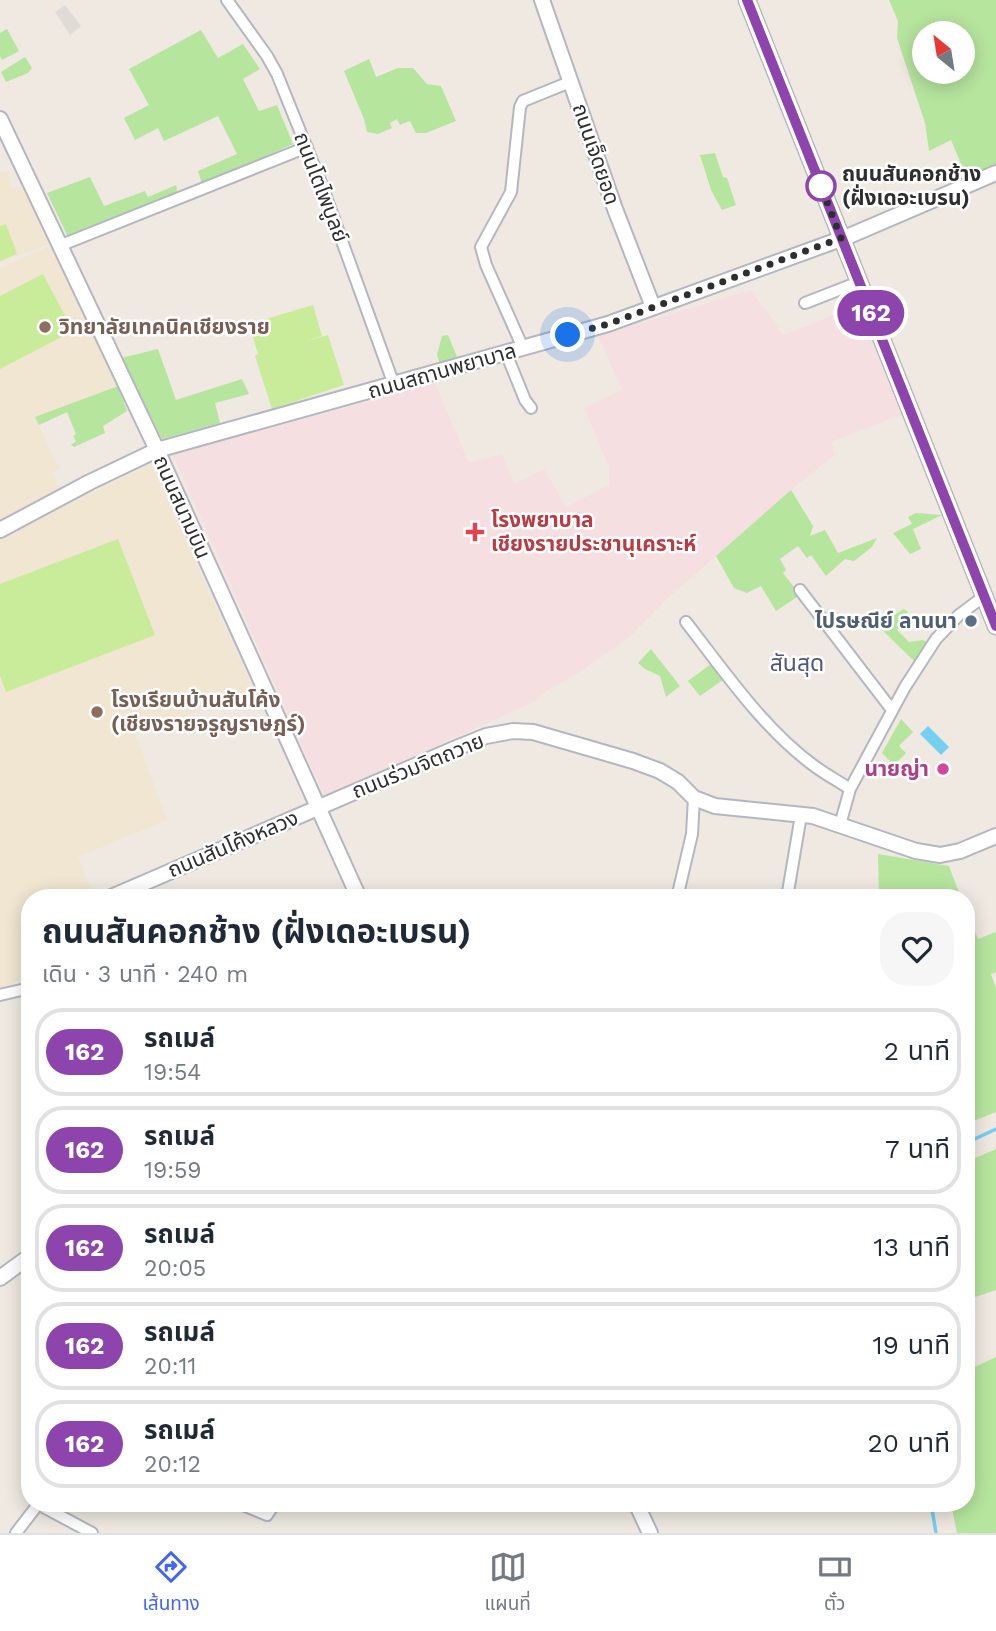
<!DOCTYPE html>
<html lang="th">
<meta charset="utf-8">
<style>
body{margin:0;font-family:"Work Sans","Noto Sans Thai",sans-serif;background:#f6f6f7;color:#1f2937;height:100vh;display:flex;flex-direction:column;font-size:26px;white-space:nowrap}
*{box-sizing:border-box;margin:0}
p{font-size:23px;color:#747a83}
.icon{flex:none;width:38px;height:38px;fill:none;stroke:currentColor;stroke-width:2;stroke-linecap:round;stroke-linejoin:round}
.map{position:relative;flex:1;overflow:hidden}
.details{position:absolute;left:21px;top:889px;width:954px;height:623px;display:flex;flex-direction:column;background:#fff;border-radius:28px;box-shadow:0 4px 18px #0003}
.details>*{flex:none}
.badge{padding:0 14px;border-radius:23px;font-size:24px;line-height:46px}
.needle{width:46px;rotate:330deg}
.controls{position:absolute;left:912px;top:21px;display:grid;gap:14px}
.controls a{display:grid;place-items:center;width:63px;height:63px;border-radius:50%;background:#fff;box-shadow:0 4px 18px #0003;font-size:35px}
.you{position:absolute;width:35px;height:35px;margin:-18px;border:5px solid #fff;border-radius:50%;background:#1a73e8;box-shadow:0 0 0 10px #1a73e833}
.map>.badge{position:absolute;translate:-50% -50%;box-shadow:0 0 0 4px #fff}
.round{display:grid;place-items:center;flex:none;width:74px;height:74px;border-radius:28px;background:#f6f6f7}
.summary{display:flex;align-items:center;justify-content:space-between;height:119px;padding:0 21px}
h1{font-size:33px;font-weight:700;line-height:52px}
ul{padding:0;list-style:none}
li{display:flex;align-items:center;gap:21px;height:88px;margin:0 14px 10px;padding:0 7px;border:4px solid #e0e1e3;border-radius:28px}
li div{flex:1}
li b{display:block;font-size:26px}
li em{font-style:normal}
li .badge{min-width:77px;font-weight:700;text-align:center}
.menu{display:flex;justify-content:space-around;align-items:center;height:98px;border-top:2px solid #e0e1e3;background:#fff;font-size:19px;color:#747a83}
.menu a{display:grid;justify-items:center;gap:4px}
.menu .selected{color:#4264fb}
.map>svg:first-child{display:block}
</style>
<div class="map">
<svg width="996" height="1533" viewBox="0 0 996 1533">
<rect width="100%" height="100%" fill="#efe9e1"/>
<path fill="#f0e6d1" d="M0,172h9l2,16 17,-2 23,57 -51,20z
M50,246l68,140 -83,31 20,44 6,7 -9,4 9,18 -49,24v4l-12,6v-256z
M151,464l103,227 -119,43 32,86 -89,37 16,41h-64v72l-3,7 -27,11v-450z"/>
<path fill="#f5dfe0" d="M751,290l32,45 84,-33 43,109 -79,31 4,13 -44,35 -122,107 -38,39 -53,37 -37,21 -5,7 -212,95 -151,-341 262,-72 34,80 33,-9 12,30 30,-15 22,38 43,-22v-18l-25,-59 38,-18 -24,-54z"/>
<path fill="#b6e59e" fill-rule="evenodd" d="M889,0h107v173l-26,12 -19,-45 -22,11 -4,-28 -28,-85 1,-17zM924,33h38v39h-38z
M7,29l12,22 -17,9 -2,-4v-23z
M201,30l17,28 25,-14 17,25 -17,10 16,32 18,-6 16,39 -91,40 -4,-13 39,-17 -19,-38 -54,25 -6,-13 -23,12 -11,-22 25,-13 -20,-36z
M25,57l7,11 -4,5 -22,9 -5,-10z
M369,59l7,18 22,-9h15l14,16 14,2 15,35 -30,12h-10l-6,-12 -10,4 -3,-6 -7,4 2,5 -14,6 -11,-2 -3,-13 -20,-48z
M715,153l8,24 4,1 9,27 -14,5 -11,-20 -11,-35z
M90,177l14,29 41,-15 3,6 28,-12 2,10 -109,44 -22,-46z
M448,335l10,24 -18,5 -3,-9 5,-19z
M158,349l18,51 66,-21 7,15 -34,9 5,20 -58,16 -41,-81z
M118,386l9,25 -24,15 2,7 -31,14 -3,-2 5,-4 -3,-5 3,-2 -9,-22 -28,13 -4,-8z
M791,490l22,36 -3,10 15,-6 13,23 39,-15 -5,9 -18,14 -9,-2 -19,17 -15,-21 -4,3 -9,-12 -18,13 6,11 -3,3 17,22 -24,16 -15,-25 -14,7 -13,-5 -18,-32z
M916,513l26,2 -29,14 8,20 -11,5 -17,-21 19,-9 -4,-7z
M904,609l4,3 -11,18 12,12 14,-2 6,3 -14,19 -38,-37z
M651,649l29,37 -14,11 -6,-21 -15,-7 -7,-6z
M711,664l13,15 -24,17 -12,-15z
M901,719l12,13 -14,14 7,7 -12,12 -12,-12z
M878,854l71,12 12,32h-96v-5l14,1z
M966,910l12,29 18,-7v40l-5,2 5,14v124l-30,12z
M996,1149v141l-30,10v-138z
M996,1357v176h-39l-6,-30h15v-132z"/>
<path fill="#c9ec9a" d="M6,224l11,30 -17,7v-35z
M43,274l30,57 -73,38v-73z
M313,305l9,31 -19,6 25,-7 16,50 -72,24 -17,-53 3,-2 -9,-30z
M118,539l37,96 -149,57 -6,-16v-92z"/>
<path fill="#dfdcd8" d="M65,5l16,21 -11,9 -15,-23z"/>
<path fill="#75cff0" d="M928,726l21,21 -8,8 -21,-21z"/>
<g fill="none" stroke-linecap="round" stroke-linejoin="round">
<path stroke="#75cff0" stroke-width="3.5" d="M966,1143l30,-14
M931,1503l5,30"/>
<g stroke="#b4b7c1" stroke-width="14">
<path id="minor" d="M227,0l40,56 10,18 44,109 73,202
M59,246l248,-99
M805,303l54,-21
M523,348l-37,-83 -5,-18 30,-55 9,-85 3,-6 47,-19
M506,353l19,47 6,8
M800,590l92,120
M686,622c38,49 77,106 127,143 12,9 25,16 37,24
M840,825l10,-36 55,-102 31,-48 23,-24 24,-18
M677,898l15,-64 2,-36
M787,898l14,-83
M0,995l30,-7
M238,1503l29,12 8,-12
M38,1504l54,29
M16,1533l23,-30"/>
</g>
<g stroke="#b4b7c1" stroke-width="18">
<path id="tertiary" d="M542,0l73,209 38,98
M0,119l157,331 202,448
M0,530l90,-48 67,-32 451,-126 241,-88 147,-63
M109,898l345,-149 32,-13 27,-5 20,1 100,29 27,10 18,11 16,16 21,8 98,10 103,35 24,4 20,-4 36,-15
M0,1278l30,-22
M636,1503l14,30"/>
</g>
<g stroke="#b4b7c1" stroke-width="19">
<path id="secondary" d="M747,0l249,626"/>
</g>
<use href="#minor" stroke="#fff" stroke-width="10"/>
<use href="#tertiary" stroke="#fff" stroke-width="14"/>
<use href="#secondary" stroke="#fff" stroke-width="16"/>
</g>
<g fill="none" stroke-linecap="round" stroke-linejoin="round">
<g stroke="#fff" stroke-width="16">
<path id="line" d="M747,0l249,626"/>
</g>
<use href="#line" stroke="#8e44ad" stroke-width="10"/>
<path stroke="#2e2e2e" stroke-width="7" stroke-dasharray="0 12.6" d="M568,335l40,-11 233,-86 -24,-62 4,10"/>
</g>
<circle fill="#fff" stroke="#8e44ad" stroke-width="3.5" cx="821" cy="186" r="14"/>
<g fill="#8d6e63" stroke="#fff" stroke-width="2.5">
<circle cx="45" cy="327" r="7"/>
<circle cx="97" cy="712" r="7"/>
</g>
<path fill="#e0444e" stroke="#fff" stroke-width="2.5" d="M471.5 521.5h7v7h7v7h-7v7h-7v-7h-7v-7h7z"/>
<circle fill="#5c6f8a" stroke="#fff" stroke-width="2.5" cx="971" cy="621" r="7"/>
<circle fill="#d1479c" stroke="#fff" stroke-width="2.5" cx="943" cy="769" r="7"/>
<g text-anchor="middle" stroke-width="5" stroke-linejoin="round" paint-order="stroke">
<g font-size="21" fill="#2e2e2e" stroke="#fff">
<text transform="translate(596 154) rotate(71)" y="7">ถนนเจ็ดยอด</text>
<text transform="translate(321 187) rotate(69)" y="7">ถนนโตไพบูลย์</text>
<text transform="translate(442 371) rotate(-16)" y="7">ถนนสถานพยาบาล</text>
<text transform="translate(182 507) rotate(66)" y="7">ถนนสนามบิน</text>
<text transform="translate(418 766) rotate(-22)" y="7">ถนนร่วมจิตถวาย</text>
<text transform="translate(233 844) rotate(-23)" y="7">ถนนสันโค้งหลวง</text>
</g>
<g font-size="21" font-weight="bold" fill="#2e2e2e" stroke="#fff" text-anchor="start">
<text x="842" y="181">ถนนสันคอกช้าง<tspan x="842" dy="24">(ฝั่งเดอะเบรน)</tspan></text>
</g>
<g font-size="21" font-weight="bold" fill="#785e54" stroke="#fff" text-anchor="start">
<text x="59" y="334">วิทยาลัยเทคนิคเชียงราย</text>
<text x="111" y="707">โรงเรียนบ้านสันโค้ง<tspan x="111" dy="24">(เชียงรายจรูญราษฎร์)</tspan></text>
</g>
<g font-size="21" font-weight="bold" fill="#be3a42" stroke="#fff" text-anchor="start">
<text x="491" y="527">โรงพยาบาล<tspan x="491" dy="24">เชียงรายประชานุเคราะห์</tspan></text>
</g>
<g font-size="21" font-weight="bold" fill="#4e5e75" stroke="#fff" text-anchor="end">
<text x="957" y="628">ไปรษณีย์ ลานนา</text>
</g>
<g font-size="21" font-weight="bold" fill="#b23c85" stroke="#fff" text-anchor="end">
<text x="929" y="776">นายญ่า</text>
</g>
<g font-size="23" fill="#4d5680" stroke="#fff">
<text x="797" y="671">สันสุด</text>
</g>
</g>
</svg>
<div class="controls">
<a><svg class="needle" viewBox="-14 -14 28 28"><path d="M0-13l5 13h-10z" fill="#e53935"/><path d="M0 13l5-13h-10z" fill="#747a83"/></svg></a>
</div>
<div class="you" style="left:568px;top:335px"></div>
<b class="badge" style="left:871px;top:313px;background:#8e44ad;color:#fff">162</b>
<section class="details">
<div class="summary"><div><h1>ถนนสันคอกช้าง (ฝั่งเดอะเบรน)</h1><p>เดิน · 3 นาที · 240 m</p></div><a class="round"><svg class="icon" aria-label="heart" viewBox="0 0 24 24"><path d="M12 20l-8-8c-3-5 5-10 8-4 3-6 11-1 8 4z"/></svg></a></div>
<ul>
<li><span class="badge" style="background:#8e44ad;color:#fff">162</span><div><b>รถเมล์</b><p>19:54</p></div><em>2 นาที</em></li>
<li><span class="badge" style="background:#8e44ad;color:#fff">162</span><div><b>รถเมล์</b><p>19:59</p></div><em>7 นาที</em></li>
<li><span class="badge" style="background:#8e44ad;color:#fff">162</span><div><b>รถเมล์</b><p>20:05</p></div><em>13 นาที</em></li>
<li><span class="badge" style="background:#8e44ad;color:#fff">162</span><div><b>รถเมล์</b><p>20:11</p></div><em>19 นาที</em></li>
<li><span class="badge" style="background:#8e44ad;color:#fff">162</span><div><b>รถเมล์</b><p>20:12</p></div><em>20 นาที</em></li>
</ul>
</section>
</div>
<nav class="menu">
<a class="selected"><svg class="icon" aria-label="directions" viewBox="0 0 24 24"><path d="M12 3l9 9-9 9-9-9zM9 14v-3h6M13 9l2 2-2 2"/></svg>เส้นทาง</a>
<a><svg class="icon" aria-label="map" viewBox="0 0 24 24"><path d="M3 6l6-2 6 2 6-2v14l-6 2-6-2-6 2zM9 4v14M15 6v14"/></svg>แผนที่</a>
<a><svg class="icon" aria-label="tickets" viewBox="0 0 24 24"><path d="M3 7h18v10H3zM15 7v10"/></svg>ตั๋ว</a>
</nav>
